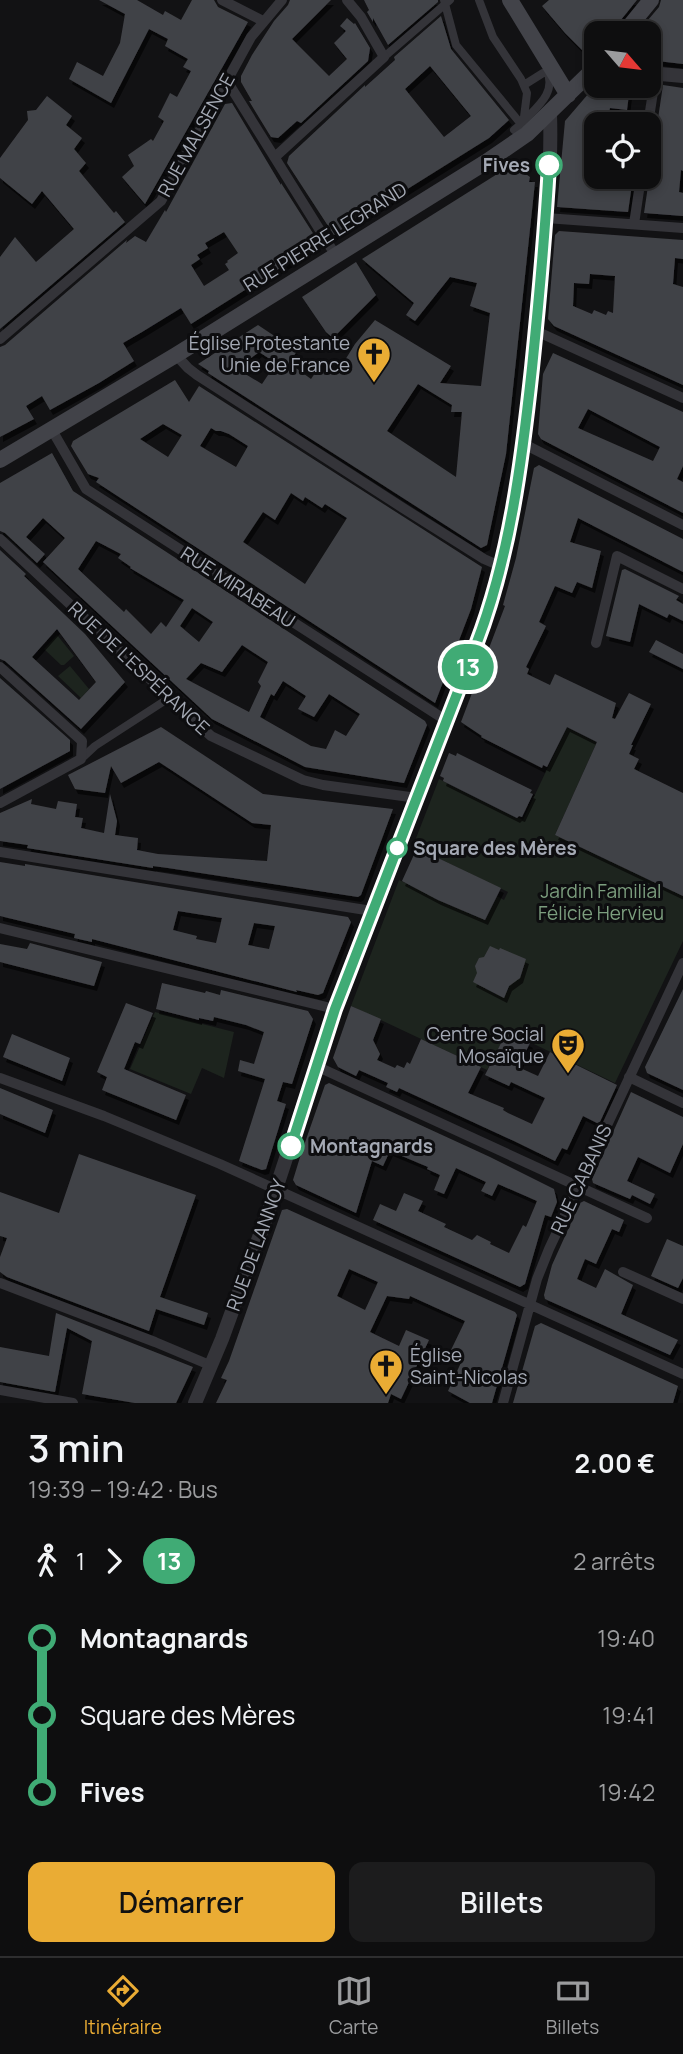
<!DOCTYPE html>
<html lang="fr">
<meta charset="utf-8">
<style>
body{margin:0;font-family:Manrope,sans-serif;background:#1c1c1d;color:#f1f3f6;height:100vh;display:flex;flex-direction:column;font-size:26px;white-space:nowrap}
*{box-sizing:border-box;margin:0}
p{font-size:23px;color:#9b9c9e}
.icon{flex:none;width:38px;height:38px;fill:none;stroke:currentColor;stroke-width:2;stroke-linecap:round;stroke-linejoin:round}
.map{position:relative;height:1403px;overflow:hidden}
.sheet{display:flex;flex-direction:column;background:#0e0e0f;flex:1}
.sheet>*{flex:none}
.badge{padding:0 14px;border-radius:23px;font-size:24px;line-height:46px}
.needle{width:46px;rotate:118deg}
.buttons{position:absolute;left:584px;top:21px;display:grid;gap:14px}
.buttons a{display:grid;place-items:center;width:77px;height:77px;border-radius:14px;background:#0e0e0f;box-shadow:0 4px 10px #0003,0 0 0 2px #2e2e2f;font-size:35px}
.map>.badge{position:absolute;translate:-50% -50%;box-shadow:0 0 0 4px #fff}
.legs{display:flex;align-items:center;gap:10px;height:77px;padding:0 28px;font-size:23px}
.legs p{margin-inline-start:auto}
.headline{display:flex;align-items:center;justify-content:space-between;height:119px;padding:0 28px}
h1{font-size:38px;font-weight:600;line-height:52px}
.action{display:flex;gap:14px;margin-top:auto;padding:14px 28px}
.action a{flex:1;height:80px;border-radius:14px;background:#eaac34;color:#111;font-size:28px;font-weight:600;line-height:80px;text-align:center}
.action a+a{background:#1c1c1d;color:#f1f3f6}
ul{padding:0 28px;list-style:none}
li{display:flex;align-items:center;gap:24px;height:77px;font-size:26px}
li i{display:grid;place-items:center;width:10px;height:100%;margin:0 9px;background:currentColor}
li i::after{content:'';width:18px;height:18px;margin:-9px;border:5px solid;border-radius:50%;background:#0e0e0f}
li p{margin-inline-start:auto}
li:first-child i{background:linear-gradient(#0000 50%,currentColor 0)}
li:last-child i{background:linear-gradient(currentColor 50%,#0000 0)}
.dock{display:flex;justify-content:space-around;align-items:center;height:98px;border-top:2px solid #2e2e2f;background:#0e0e0f;font-size:19px;color:#9b9c9e}
.dock a{display:grid;justify-items:center;gap:4px}
.dock .on{color:#eaac34}
.map>svg:first-child{display:block}
</style>
<div class="map">
<svg width="683" height="1403" viewBox="0 0 683 1403">
<defs>
<filter id="shadow"><feDropShadow dx="3" dy="5" stdDeviation="0" flood-color="#0009"/></filter>
</defs>
<rect width="100%" height="100%" fill="#121214"/>
<path fill="#1d241e" d="M57,635l17,21 -10,9h-3l-17,-16z
M70,666l19,23 -8,9 -23,-22z
M567,727l30,15 -42,93 128,61v45l-68,142 -102,-49 1,-2 -6,-2 -21,40 -136,-64 48,-126 31,14 8,6 47,20 12,-24 7,4 4,-8 -95,-46 26,-67 84,41z
M155,1012l79,20 -10,46 -22,-10 -11,26 -61,-25z"/>
<path fill="#414247" fill-rule="evenodd" filter="url(#shadow)" d="M99,0h38l26,15 2,-4 16,9 11,-20h22l4,7 30,15 -103,182 -23,-27 12,-11 -6,-11 23,-16 2,2 11,-20 -6,-4 12,-24 7,4 14,-26 -8,-4 5,-8 -23,-13 3,-7 -19,-10 -38,74 -42,-24 8,-17 26,14 17,-33 5,-29z
M290,0h41l-39,39 37,37 18,-17 -13,-16 12,-12 -6,-5 7,-8 7,6 1,-1 15,25 -2,13 -67,62 -4,-2 -19,17 -7,-1 -22,-36h3l-11,-19v-6l11,-21 22,-34 14,-16z
M364,0h74v2l-50,43 -15,-27v4l-6,-10 2,-2z
M549,0h88l-21,26 -2,7h-17v21l-12,-1 -20,-20 -23,-27z
M661,0h22v64l-34,-4v-27h-12l22,-26z
M441,16l10,33 58,71 -20,18 -155,97 -47,-72 2,-7 76,-71v2l30,-27 -1,-3zM430,66l41,50 -27,21 -39,-48z
M663,85l20,3v83l-2,-1 -2,22 4,1v23l-39,-3z
M595,86h35l-3,24 -17,-2 -1,4 -12,-2v67h36l-5,35 -71,-5 8,-86z
M47,96l25,20 -6,9 16,13 -8,11 12,14 -7,8 35,42 2,-2 9,11 -125,107v-72l15,-20 21,25 38,-33 -32,-38 -10,13 -32,-26v-20l28,-38 -1,-9 9,-1z
M232,103l49,82v-2l35,55 -1,8 -124,78 -10,-16 -39,24 -19,11 11,18 -35,22 -49,27 -8,-14 -16,10 8,13 -34,18v-90l5,-2 122,-105 -1,3 9,-7 11,6 19,-32 1,2 59,-108zM224,232l14,21 -11,8 1,1 -3,2 4,6 -25,16 -13,-21 9,-6 -3,-4 11,-7 -3,-5z
M510,166l5,9 5,-5 10,7 -1,5h6l-29,272 -19,91 -6,3 -273,-175 1,-2 -11,-7 60,-39 39,26 -8,12 22,16 11,-16 15,10 18,-29 20,-24 76,46 -11,17 41,3 9,-73 -20,-7 7,-23 -27,-6 -35,44 -9,-6 8,-12 -52,-44zM259,352l17,11 -14,21 -25,-15zM418,384l34,21 -1,7h11l-6,65 -69,-46z
M559,231l124,9v19l-8,-1 -2,26 10,3v98l-129,-59 -6,-7 7,-84zM590,274l25,2 -2,37 -5,-2 -2,4 -12,-5 -2,4 -19,-8 1,-23 15,1z
M356,262l20,33 -43,43 -7,-6 -24,-35z
M553,353l130,59v54l-6,13 6,3v31l-142,-74 -3,-5 5,-60zM588,409l72,38 -7,14 -75,-33z
M175,380l14,22 10,-16 283,181 -11,42 -36,94 -339,-221 3,-4 -11,-4 -17,-28 2,-5zM163,424l19,11 -14,22 -28,-18zM211,428l5,3h5l8,3 19,12 -12,21 -36,-21zM291,493l12,8 2,-4 17,11 3,-4 22,14 -42,66 -62,-42 20,-30 12,8z
M52,453l21,38 352,230 2,4 -23,58 -99,-16 -93,-48 -169,-157 22,-24 -22,-20 -17,19 19,17 -8,9 -32,-30 -5,-2v-48zM96,541l25,13 -3,4 13,9 -1,1 54,32 -18,27 -5,-5 -10,12 -25,-25 -2,3 -46,-43zM192,608l21,14 -14,20 -19,-16zM242,645l26,17 -10,20 3,4 -12,26 -63,-33 15,-16 21,9zM283,681l23,15 -8,13 16,8 15,-23 31,20 -14,22 -11,-6 -9,19 -15,-3 -51,-29 11,-23 3,2z
M539,465l144,74v33l-105,-54 -8,24 31,9 -9,37 -15,-6 -5,11 -17,-7 -16,36 7,4 -20,41 3,2 -2,5 23,11 5,-11 61,29 -4,15 3,1 14,-26 22,11 -20,41h2l-4,9 10,5 -5,10 49,24v103l-128,-61 42,-93 -30,-15 -20,40 -4,-2 -1,3 -61,-31 1,-1 -21,-14 44,-116 -2,-1 13,-47 18,-90z
M0,550l26,24 -2,2 61,58 40,48 -44,47 -76,-68 -5,-2zM57,629l39,53 -17,18 -47,-43z
M625,569l54,27 -3,4 7,4v17l-14,-7 -2,4 -28,-14 -9,38 -24,-6 16,-66z
M656,640l27,14v15l-34,-17z
M0,678l70,62v11l-70,38z
M161,727l102,67 130,15 -32,86 -3,2 -190,-29 -15,-2v2l-126,-20 1,-3 -28,-4v-28l32,-14 -1,5 25,5 2,-8 19,3 -2,13 8,1 -2,10 23,5 6,-39 7,27 -2,14 23,3 -1,12 21,4 109,7 4,-36 -19,-2 -93,-61 -38,21 -10,-17 -6,27 -30,-4 -7,-14z
M449,753l7,3 1,-3 75,37 -2,3 3,1 -11,23 -3,-1 -2,2 -74,-37 1,-3 -4,-2z
M417,848l84,40 -16,32 -47,-20 -36,-19z
M0,862l25,4v-2l323,53 3,5 -28,71 -5,2 -22,-5 1,2 -205,-53v3l-18,-4 1,-4 -75,-18zM178,911l44,7 -6,25 -20,-4 1,-3 -24,-6zM254,923l21,3 -6,23 -21,-4z
M30,943l72,19 -8,24 -94,-24v-18l27,5z
M490,946l9,4 1,-2 26,11 -6,19 -11,8 -5,12 -31,-16 4,-9 -2,-7 4,-8 5,-1z
M162,983l43,10 1,-2 14,4 1,-5 87,21 5,8 -21,65 -9,-2 -6,19 9,3 -20,65 -4,1 -23,-9 26,-82 -27,-8 2,-11 14,4 10,-32 -18,-7 -32,-8 -1,4 -14,-3v2l-43,-11z
M683,989v101l-36,-17 -2,-6z
M126,1003l27,10 -13,31 -5,-2 -11,27 62,26 -10,25 -74,-30 5,-13 -10,-5z
M351,1006l30,13 -8,21 7,14 -3,6 18,8 2,-3 7,3 3,-6 3,2 11,-25 60,28 -13,26 36,15 -1,2 5,3 24,11 13,-26 -34,-16 -2,4 -24,-11 22,-44 23,12 -12,24 20,9 12,-24 67,33 -18,39 -16,-8 -16,34 -5,-2 -7,13 -41,-20 -115,-53 -2,4 -11,-5 2,-4 -29,-13 -3,6 -18,-9 -5,-9z
M12,1034l58,24 -8,23 -59,-24z
M329,1083l161,74 64,32 3,13 -6,15 -6,-2 -20,69 -5,3 -147,-67 7,-16 16,7 8,-18 19,8 -5,10 28,13 -2,3 28,13 5,-5 14,7 -1,2 19,9 14,-28 3,2 11,-26 -39,-17 -6,12 -11,-5 5,-9 -30,-14 -12,26 -10,-4 6,-15 -13,-6 1,-2 -38,-16 -7,15 -11,-5 -16,52 -60,-28 -3,-5 8,-26 24,-69z
M0,1088l53,22 -8,23 -45,-19z
M631,1092l52,25v27l-13,29 -32,-16 -11,24 28,13 -5,10 -18,-9 -2,4 -37,-16 -1,-4z
M79,1154l117,41 -36,102 48,16 -4,12 -48,-16 -7,22 -142,-54 -7,-5v-15l7,-19 -7,-2v-44l59,21z
M584,1201l40,19 -5,12 -7,-3 -16,35 -11,-5 -8,20 19,9 9,-19 28,16 -12,29 57,26 -8,15 -125,-56 -1,-4 8,-30 28,-62z
M287,1209l228,103 2,3 -25,88h-22l-22,-12 16,-35 -13,-6 14,-29 -55,-25 -1,3 -22,-3 -17,36 29,14 7,-16 23,10 -28,59 -10,-5 -3,9h-172l11,-23 -6,-2 8,-17 53,-151zM349,1269l29,13 -13,28 -28,-14z
M667,1239l16,7v32l-5,10 -27,-12z
M56,1313l137,54 -17,36h-41l-53,-9 10,-53 -25,-13 -12,64 -55,-10v-35l49,9z
M541,1323l137,63 -5,17h-160l22,-77z"/>
<g fill="none" stroke-linecap="round" stroke-linejoin="round">
<path stroke="#343439" stroke-width="8" d="M444,0l12,45 65,79c14,-16 36,-30 26,-53
M479,0l14,37 28,42 6,14 -3,24 -3,7 -7,6
M384,57l66,-57
M524,85l19,-12
M81,759l14,-13 74,-48"/>
<path stroke="#343439" stroke-width="10" d="M222,0l41,21
M227,81l109,175
M648,124l8,-51
M275,157l109,-100 -23,-40 -14,-17
M546,218l137,10
M634,224l7,-47
M536,331l147,67
M0,339l161,-138 90,-164 31,-37
M176,355l12,13 9,7 206,133 81,51 16,7
M52,430l34,59 361,232
M524,444l159,81
M0,539l211,197 92,44 20,5 94,13
M596,643l21,-87 66,33
M0,667l82,74 -1,18 -81,44
M0,852l372,59
M0,928l335,81
M316,1066l331,152
M629,1077l54,26
M0,1078l104,38 116,48 463,210
M623,1272l60,27
M0,1283l155,59 57,24
M0,1390l73,13
M503,1403l34,-124 12,-30 134,-286"/>
<path stroke="#343439" stroke-width="14" d="M649,73l34,3
M195,1403l27,-64 47,-129 66,-201 141,-364c43,-113 53,-236 63,-356 6,-58 13,-117 11,-175"/>
<path stroke="#424349" stroke-width="16" d="M510,0l58,95
M624,33l27,-33
M0,460l176,-105 310,-193 41,-28 70,-68"/>
</g>
<g fill="none" stroke-linecap="round" stroke-linejoin="round">
<g stroke="#fff" stroke-width="16">
<path id="line-1" d="M291,1146l44,-137 141,-364c34,-88 46,-184 56,-277 7,-68 13,-135 17,-203"/>
</g>
<use href="#line-1" stroke="#40ab75" stroke-width="10"/>
</g>
<defs>
<g id="church-pin" transform="scale(1.75)"><path d="M0 17L-7.5 6A9.5 9.5 0 1 1 7.5 6Z" fill="#eaac34" stroke="#0d0d0f"/><path d="M-1.2-6h2.4v3.5h3.3v2.4h-3.3V6h-2.4V-.1h-3.3v-2.4h3.3Z" fill="#111"/></g>
<g id="theatre-pin" transform="scale(1.75)"><path d="M0 17L-7.5 6A9.5 9.5 0 1 1 7.5 6Z" fill="#eaac34" stroke="#0d0d0f"/><path d="M-5-5.5Q0-4 5-5.5V0Q5 5 0 6Q-5 5-5 0ZM-3.3-2.5H-1v1.5H-3.3ZM1-2.5H3.3v1.5H1ZM-2.8 1Q0 5.5 2.8 1Z" fill="#111"/></g>
</defs>
<g fill-rule="evenodd">
<use href="#church-pin" x="374" y="354"/>
<use href="#theatre-pin" x="568" y="1045"/>
<use href="#church-pin" x="386" y="1366"/>
</g>
<g fill="#fff" stroke="#40ab75" stroke-width="3.5">
<circle cx="549" cy="165" r="12"/>
<circle cx="397" cy="848" r="9"/>
<circle cx="291" cy="1146" r="12"/>
</g>
<g text-anchor="middle" stroke-width="6" stroke-linejoin="round" paint-order="stroke">
<g font-size="19" fill="#a4a9b4" stroke="#0d0d0f">
<text transform="translate(196 135) rotate(-61)" y="7">RUE MALSENCE</text>
<text transform="translate(325 237) rotate(-32)" y="7">RUE PIERRE LEGRAND</text>
<text transform="translate(238 587) rotate(33)" y="7">RUE MIRABEAU</text>
<text transform="translate(139 668) rotate(43)" y="7">RUE DE L'ESPÉRANCE</text>
<text transform="translate(581 1179) rotate(-65)" y="7">RUE CABANIS</text>
<text transform="translate(256 1245) rotate(-70)" y="7">RUE DE LANNOY</text>
</g>
<g font-size="19" font-weight="bold" fill="#a4a9b4" stroke="#0d0d0f" text-anchor="start">
<text x="530" y="172" text-anchor="end">Fives</text>
<text x="413" y="855">Square des Mères</text>
<text x="310" y="1153">Montagnards</text>
</g>
<g font-size="19" fill="#a4a9b4" stroke="#0d0d0f" text-anchor="end">
<text x="350" y="350">Église Protestante<tspan x="350" dy="22">Unie de France</tspan></text>
<text x="544" y="1041">Centre Social<tspan x="544" dy="22">Mosaïque</tspan></text>
<text x="410" y="1362" text-anchor="start">Église<tspan x="410" dy="22">Saint-Nicolas</tspan></text>
</g>
<g font-size="19" fill="#7c9e7e" stroke="#0d0d0f">
<text x="601" y="898">Jardin Familial<tspan x="601" dy="22">Félicie Hervieu</tspan></text>
</g>
</g>
</svg>
<div class="buttons">
<a><svg class="needle" viewBox="-14 -14 28 28"><path d="M0-13l5 13h-10z" fill="#e53935"/><path d="M0 13l5-13h-10z" fill="#9b9c9e"/></svg></a>
<a><svg class="icon" aria-label="locate" viewBox="0 0 24 24"><circle cx="12" cy="12" r="6"/><path d="M12 2v4M12 18v4M2 12h4M18 12h4"/></svg></a>
</div>
<b class="badge" style="left:468px;top:667px;background:#40ab75;color:#fff">13</b>
</div>
<section class="sheet">
<div class="headline"><div><h1>3 min</h1><p>19:39 – 19:42 · Bus</p></div><b>2.00 €</b></div>
<div class="legs"><svg class="icon" aria-label="walk" viewBox="0 0 24 24"><circle cx="13" cy="4" r="2"/><path d="M13 8l-2 6 4 7M11 14l-3 7M7 12l3-4h3l4 4"/></svg>1<svg class="icon" aria-label="forward" viewBox="0 0 24 24"><path d="M9 5l7 7-7 7"/></svg><b class="badge" style="background:#40ab75;color:#fff">13</b><p>2 arrêts</p></div>
<ul>
<li><i style="color:#40ab75"></i><b>Montagnards</b><p>19:40</p></li>
<li><i style="color:#40ab75"></i><span>Square des Mères</span><p>19:41</p></li>
<li><i style="color:#40ab75"></i><b>Fives</b><p>19:42</p></li>
</ul>
<div class="action"><a>Démarrer</a><a>Billets</a></div>
</section>
<nav class="dock">
<a class="on"><svg class="icon" aria-label="directions" viewBox="0 0 24 24"><path d="M12 3l9 9-9 9-9-9zM9 14v-3h6M13 9l2 2-2 2"/></svg>Itinéraire</a>
<a><svg class="icon" aria-label="map" viewBox="0 0 24 24"><path d="M3 6l6-2 6 2 6-2v14l-6 2-6-2-6 2zM9 4v14M15 6v14"/></svg>Carte</a>
<a><svg class="icon" aria-label="tickets" viewBox="0 0 24 24"><path d="M3 7h18v10H3zM15 7v10"/></svg>Billets</a>
</nav>
